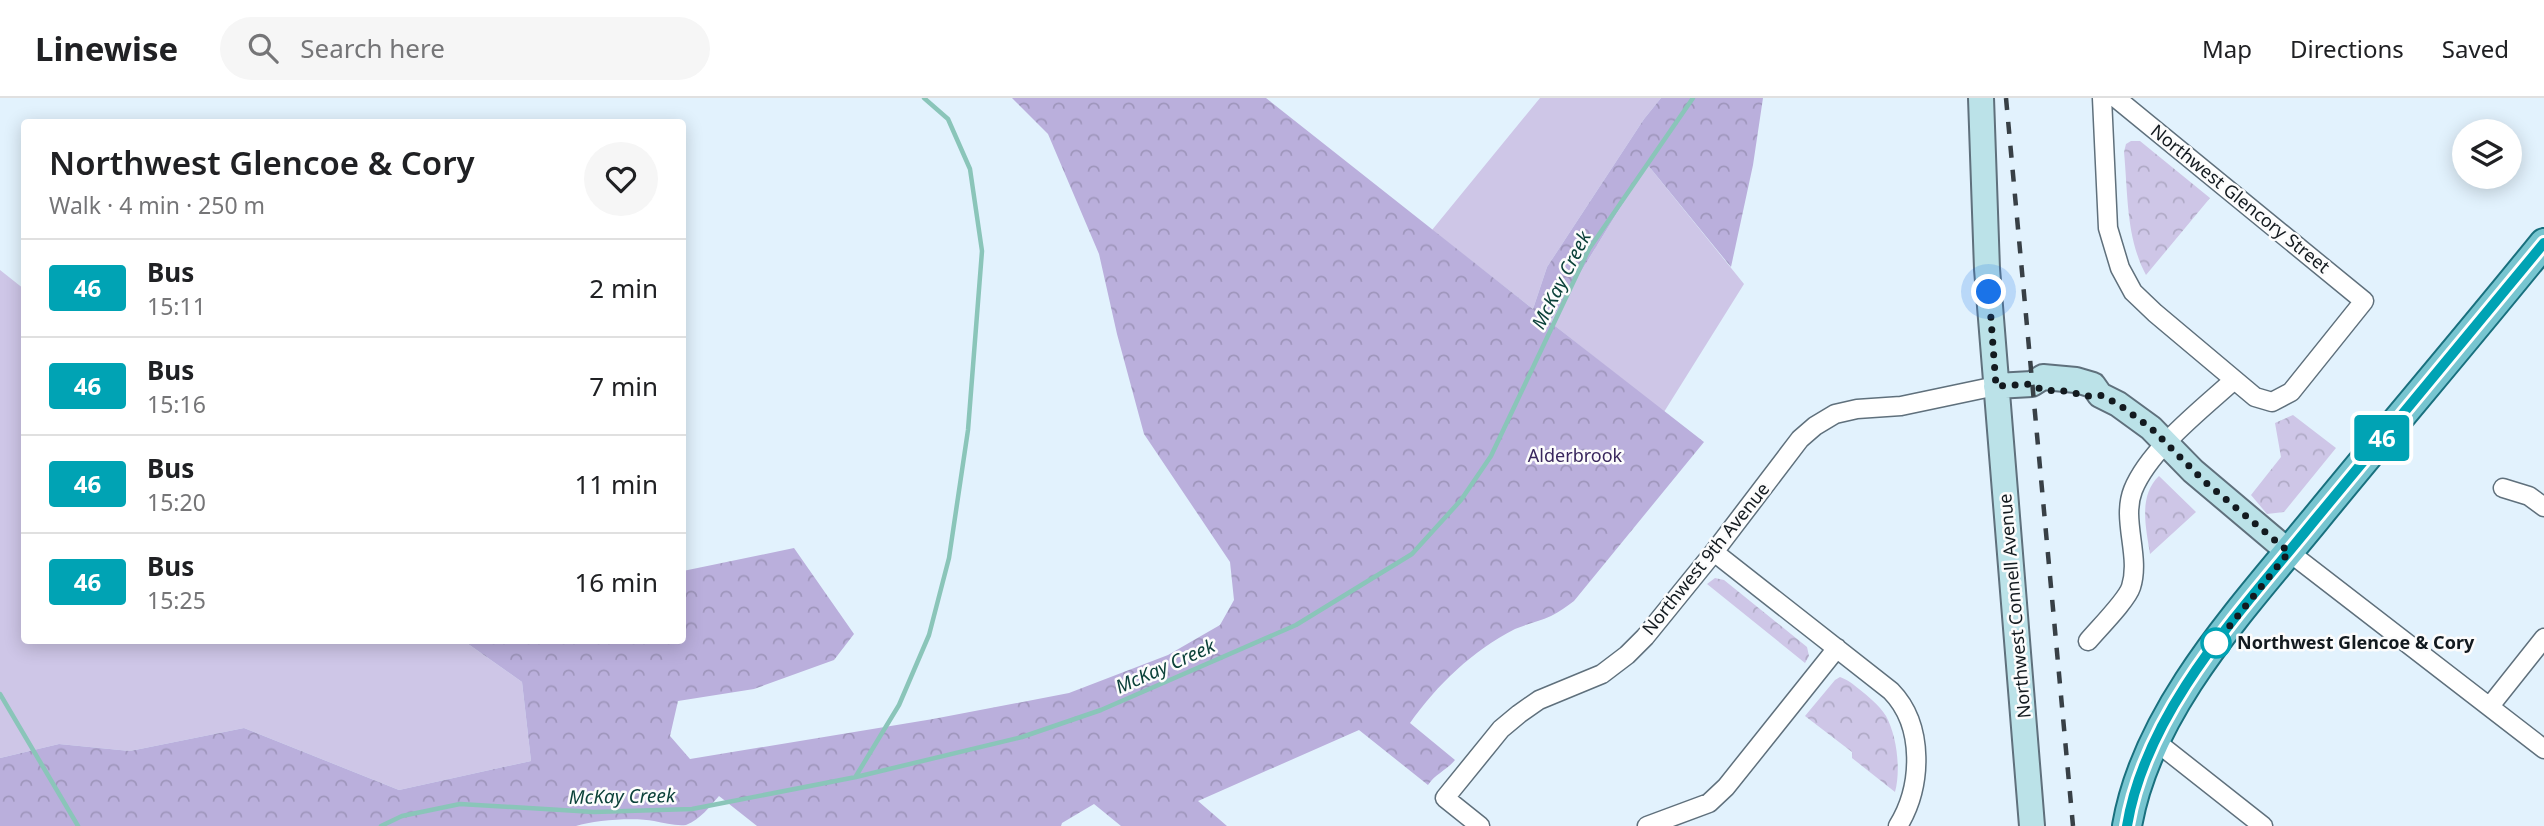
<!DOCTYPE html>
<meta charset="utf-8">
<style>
body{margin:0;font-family:"Noto Sans",sans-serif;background:#f6f6f6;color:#202124;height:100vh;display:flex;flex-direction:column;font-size:26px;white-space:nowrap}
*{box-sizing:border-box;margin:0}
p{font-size:23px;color:#757577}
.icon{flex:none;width:38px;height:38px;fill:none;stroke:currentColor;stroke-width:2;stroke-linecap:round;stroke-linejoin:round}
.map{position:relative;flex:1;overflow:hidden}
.drawer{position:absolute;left:21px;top:21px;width:665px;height:525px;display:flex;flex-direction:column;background:#fff;border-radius:7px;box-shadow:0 4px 18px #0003}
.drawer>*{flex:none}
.badge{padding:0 14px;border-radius:5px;font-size:24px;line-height:46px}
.buttons{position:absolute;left:2452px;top:21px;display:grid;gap:14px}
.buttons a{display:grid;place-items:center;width:70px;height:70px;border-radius:50%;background:#fff;box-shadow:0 4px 18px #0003;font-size:35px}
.you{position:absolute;width:35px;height:35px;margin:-18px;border:5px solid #fff;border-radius:50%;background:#1a73e8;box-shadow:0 0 0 10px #1a73e833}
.map>.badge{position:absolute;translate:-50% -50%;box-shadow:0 0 0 4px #fff}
.round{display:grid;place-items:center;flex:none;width:74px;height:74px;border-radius:37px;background:#f6f6f6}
.head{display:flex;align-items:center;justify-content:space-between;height:119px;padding:0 28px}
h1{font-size:33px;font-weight:600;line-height:52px}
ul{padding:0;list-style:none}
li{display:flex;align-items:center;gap:21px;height:98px;padding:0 28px;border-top:2px solid #e0e0e0}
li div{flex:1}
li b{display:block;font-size:26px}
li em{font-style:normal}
li .badge{min-width:77px;font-weight:700;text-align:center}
header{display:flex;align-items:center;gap:42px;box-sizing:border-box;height:98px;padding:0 35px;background:#fff;border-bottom:2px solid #e0e0e0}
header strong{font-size:33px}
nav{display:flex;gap:38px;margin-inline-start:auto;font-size:24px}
.search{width:490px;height:63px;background:#f6f6f6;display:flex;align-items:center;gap:18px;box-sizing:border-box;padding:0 24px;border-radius:38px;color:#757577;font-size:26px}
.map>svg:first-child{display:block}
</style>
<header>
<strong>Linewise</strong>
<div class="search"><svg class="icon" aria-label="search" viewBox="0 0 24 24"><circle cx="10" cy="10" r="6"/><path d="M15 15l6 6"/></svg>Search here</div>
<nav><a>Map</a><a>Directions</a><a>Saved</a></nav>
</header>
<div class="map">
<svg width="2544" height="728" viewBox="0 0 2544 728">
<defs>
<pattern id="forest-crowns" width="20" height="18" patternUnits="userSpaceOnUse" patternTransform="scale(1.75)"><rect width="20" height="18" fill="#baafdc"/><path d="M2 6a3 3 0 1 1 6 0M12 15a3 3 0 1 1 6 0" fill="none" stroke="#9f96bc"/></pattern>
<pattern id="park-crowns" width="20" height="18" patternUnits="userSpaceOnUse" patternTransform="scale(1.75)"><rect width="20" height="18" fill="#cec6e7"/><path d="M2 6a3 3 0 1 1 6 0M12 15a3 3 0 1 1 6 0" fill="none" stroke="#b0aac6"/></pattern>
</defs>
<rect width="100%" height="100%" fill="#e2f2fd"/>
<path fill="#cec6e7" d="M1540,0h121l-17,21 -97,148 -14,42 -101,-79z
M1647,66l97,120 -80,128 -114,-90z
M0,172l24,19v351l440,1 58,41 9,79 -132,29 -155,-62 -114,23 -71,-7 -59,14z"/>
<path fill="url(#forest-crowns)" d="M1012,0h254l267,211 14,-42 97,-148 17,-21h102l-10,67 -22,102 -84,-103 -97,158 154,120 -130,159c-7,5 -15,11 -23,15 -11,5 -24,8 -36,13 -43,22 -77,55 -105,94l45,37c-8,10 -20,14 -27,25l-69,-55 -161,71 29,25h-106l-27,-22 -32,19 -1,3h-304l-38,-30c-10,11 -18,23 -33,29 -11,1 -21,-2 -32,-4 -19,-4 -59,-1 -78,5h-576v-68l59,-14 71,7 114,-23 155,62 132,-29 -9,-79 -58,-41 218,-1 1,-69 111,-23 60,86 -20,26 -80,29 -76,12 -8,35 20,23 243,-40 136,-26 99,-38 52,-30 14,-25 -4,-38 -86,-128 -27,-100 -18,-80 -51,-120z"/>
<path fill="url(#park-crowns)" d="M2131,43h9l70,57 -64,77c-20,-37 -18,-81 -22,-123l2,-8z
M2293,317l43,33 -52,64 -17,2 -16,-19 30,-38 -6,-34z
M2159,378l37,36 -46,42c-4,-26 -12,-58 9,-78z
M1715,480l9,2 83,67 2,9 -4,7 -98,-79z
M1840,579c8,3 13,7 19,12 10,8 20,16 27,27 11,20 15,54 9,76l-43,-34v-6l-47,-36 30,-36z"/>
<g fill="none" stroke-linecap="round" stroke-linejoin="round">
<path stroke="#8ac5b9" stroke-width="4.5" d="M0,596l78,132
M856,678l43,-71 30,-70 20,-77 19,-128 14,-179 -12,-82 -22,-50 -24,-21
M381,728l21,-10 58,-12 134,8 98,-3 164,-32 166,-40 79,-27 195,-85 116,-71 49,-54 30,-44 98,-207 104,-151"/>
<g stroke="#5f707c" stroke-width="21">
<path id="street" d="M2102,0l6,130 12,40 13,24 22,21 100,84 17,5 19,-10 73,-91 -248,-203
M2503,390l26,8 15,11
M1714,454l177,139c34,35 31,96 7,135
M2289,454l255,197
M2088,543c10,-12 39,-41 43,-54 10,-31 -10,-67 2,-97 16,-40 69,-81 101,-110
M2490,608l54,-68
M2154,642l109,86
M1480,728l-35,-28 56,-69 18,-15 20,-14 63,-26 25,-19 18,-18 69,-85 86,-113 15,-13 20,-12 22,-5 44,-3 95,-20
M1647,728l62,-23 17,-16 111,-139"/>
</g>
<g stroke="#5f707c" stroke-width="28">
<path id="secondary" d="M1981,0l6,171 45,557
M1996,288l36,-2 11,-7 33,3 17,5 7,10 18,9 33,24 42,43 96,81"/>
</g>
<g stroke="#19707e" stroke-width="32">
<path id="primary" d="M2127,728c20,-116 114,-216 187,-305 76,-93 154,-184 230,-278"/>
</g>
<use href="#street" stroke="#fff" stroke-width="18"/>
<use href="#secondary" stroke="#bbe2e8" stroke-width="24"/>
<use href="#primary" stroke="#77c5d0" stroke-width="28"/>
<path stroke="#384046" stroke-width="4.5" stroke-dasharray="12 12" stroke-linecap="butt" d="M2006,0l67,728"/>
</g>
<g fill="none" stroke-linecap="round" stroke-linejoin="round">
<g stroke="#fff" stroke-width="16">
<path id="line" d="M2127,728c19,-116 115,-216 187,-305 76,-93 154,-185 230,-278"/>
</g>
<use href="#line" stroke="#00a3b4" stroke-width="10"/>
<path stroke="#131a1f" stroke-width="7" stroke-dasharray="0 12.6" d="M1989,194l7,94 36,-2 10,6 23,1 23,5 12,-1 18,9 33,24 53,53 85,71 -73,91"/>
</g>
<circle fill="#fff" stroke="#00a3b4" stroke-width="3.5" cx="2216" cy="545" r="14"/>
<g text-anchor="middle" stroke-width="5" stroke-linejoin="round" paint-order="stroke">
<g font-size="18" fill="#131a1f" stroke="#fcfcfc">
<text transform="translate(2240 101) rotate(39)" y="6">Northwest Glencory Street</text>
<text transform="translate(1706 461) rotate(-51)" y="6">Northwest 9th Avenue</text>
<text transform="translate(2015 508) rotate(-95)" y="6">Northwest Connell Avenue</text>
</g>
<g font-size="18" fill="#39275d" stroke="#fcfcfc">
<text x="1575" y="364">Alderbrook</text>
</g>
<g font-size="18" font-weight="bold" fill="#131a1f" stroke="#fcfcfc" text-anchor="start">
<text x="2237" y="551">Northwest Glencoe &amp; Cory</text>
</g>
<g font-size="19" font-style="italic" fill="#0c423a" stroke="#fcfcfc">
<text transform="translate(1561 182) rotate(-63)" y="7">McKay Creek</text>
<text transform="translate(1165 568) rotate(-24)" y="7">McKay Creek</text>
<text transform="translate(622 698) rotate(-1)" y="7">McKay Creek</text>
</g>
</g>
</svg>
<div class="buttons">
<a><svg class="icon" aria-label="layers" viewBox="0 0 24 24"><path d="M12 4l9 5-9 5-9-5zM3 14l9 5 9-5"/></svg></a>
</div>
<div class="you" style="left:1989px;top:194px"></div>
<b class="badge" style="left:2382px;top:340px;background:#00a3b4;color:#fff">46</b>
<section class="drawer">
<div class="head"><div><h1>Northwest Glencoe &amp; Cory</h1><p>Walk · 4 min · 250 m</p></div><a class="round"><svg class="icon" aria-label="heart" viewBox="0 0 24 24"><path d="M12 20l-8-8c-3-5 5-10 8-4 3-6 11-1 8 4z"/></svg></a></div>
<ul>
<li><span class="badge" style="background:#00a3b4;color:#fff">46</span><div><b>Bus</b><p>15:11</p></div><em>2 min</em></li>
<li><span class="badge" style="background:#00a3b4;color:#fff">46</span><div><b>Bus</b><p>15:16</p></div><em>7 min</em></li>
<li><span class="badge" style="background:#00a3b4;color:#fff">46</span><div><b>Bus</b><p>15:20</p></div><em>11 min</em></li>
<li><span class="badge" style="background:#00a3b4;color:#fff">46</span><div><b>Bus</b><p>15:25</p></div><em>16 min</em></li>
</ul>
</section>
</div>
